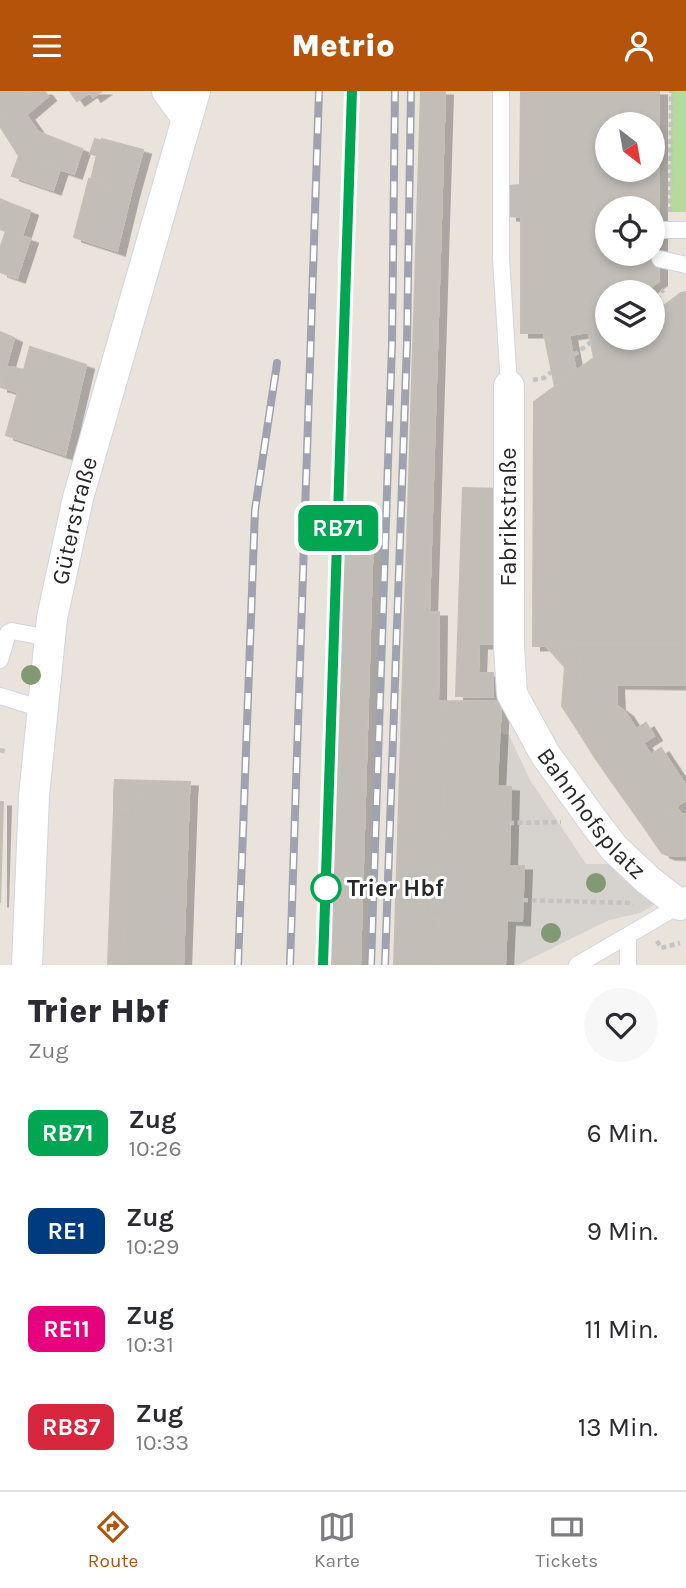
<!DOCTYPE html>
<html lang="de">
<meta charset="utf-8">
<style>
body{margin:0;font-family:Karla,sans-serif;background:#f7f7f7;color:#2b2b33;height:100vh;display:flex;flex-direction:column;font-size:26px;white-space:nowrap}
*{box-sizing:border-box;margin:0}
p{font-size:23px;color:#7c7c81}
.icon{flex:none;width:38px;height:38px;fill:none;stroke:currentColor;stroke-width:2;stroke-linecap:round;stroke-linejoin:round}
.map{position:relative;height:874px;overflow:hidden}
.drawer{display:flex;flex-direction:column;background:#fff;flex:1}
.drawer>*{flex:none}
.badge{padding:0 14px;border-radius:10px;font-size:24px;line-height:46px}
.needle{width:46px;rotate:149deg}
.buttons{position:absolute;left:595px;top:21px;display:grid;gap:14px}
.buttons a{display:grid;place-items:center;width:70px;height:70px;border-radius:50%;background:#fff;box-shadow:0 4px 10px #0003;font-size:35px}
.map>.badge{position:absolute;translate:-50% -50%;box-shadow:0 0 0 4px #fff}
.round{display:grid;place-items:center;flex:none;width:74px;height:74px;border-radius:37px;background:#f7f7f7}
.overview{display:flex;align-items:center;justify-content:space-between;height:119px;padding:0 28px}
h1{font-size:33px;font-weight:800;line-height:52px}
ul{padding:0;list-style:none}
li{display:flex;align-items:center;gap:21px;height:98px;padding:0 28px}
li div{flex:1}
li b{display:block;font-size:26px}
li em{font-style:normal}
li .badge{min-width:77px;font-weight:700;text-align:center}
header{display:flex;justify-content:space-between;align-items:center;height:91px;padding:0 28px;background:#b45309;color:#fff;font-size:32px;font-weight:800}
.menu{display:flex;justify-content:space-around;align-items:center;height:98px;border-top:2px solid #e1e1e2;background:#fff;font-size:19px;color:#7c7c81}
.menu a{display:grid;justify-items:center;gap:4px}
.menu .selected{color:#b45309}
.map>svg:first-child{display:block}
</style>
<header><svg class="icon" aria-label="menu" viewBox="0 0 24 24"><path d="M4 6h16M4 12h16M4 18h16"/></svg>Metrio<svg class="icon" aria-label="person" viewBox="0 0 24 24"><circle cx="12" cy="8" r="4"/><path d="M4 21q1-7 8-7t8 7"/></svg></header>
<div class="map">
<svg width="686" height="874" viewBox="0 0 686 874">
<defs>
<filter id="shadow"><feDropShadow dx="8" dy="4.5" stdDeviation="0" flood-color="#0004"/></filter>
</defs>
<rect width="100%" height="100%" fill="#e9e3db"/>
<path fill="#b4db9c" d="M671,0h15v121h-16z"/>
<path fill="#d6d2cd" d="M500,642l9,2 21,45 56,84h24l46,40 -16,9 -31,7 -91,45h-13l2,-45 14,1 2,-55h-14l2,-79 -14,-1z"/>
<path fill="#c2bdb7" stroke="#c4beb5" stroke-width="2" fill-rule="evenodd" filter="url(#shadow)" d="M0,0h33l-33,28z
M33,0h11l4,5 -22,19 12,17 44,17 -8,25 -55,-18 -19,-30v-7z
M70,0h32l-9,6 -3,-5 -13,9z
M421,0h24l-16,521h10l-1,89h9l-5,163h-9l-2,54h8l-1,47h-44z
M521,0h138v190l-11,8 3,3h-44v46h14l-27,20 -5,-26 -20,3 7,37 -21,15 -11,-54h-23v-116l-12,-1 -1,-30 12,-1zM607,33h46v46h-46zM607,117h46v46h-46z
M95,48l7,2v-2l41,11 -12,43 -40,-13 6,-25 -7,-1z
M19,65l41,13 -7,21 -41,-14z
M89,88l42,14 -14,58 -43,-14z
M0,108l14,6 -8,26 -6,-2z
M14,114l16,6 -8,25 -16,-5z
M6,140l24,8 -13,39 -17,-6v-23z
M686,201v352l-153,2 1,-244 87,-64h32v-24l28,-21z
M0,241l14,6 -14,50z
M30,256l56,18 -21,90 -59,-20 12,-43 -17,-5 5,-21 18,4z
M463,397l37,1 -5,155h-16l-1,29h15v24l-37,-1z
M343,440l30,1 -13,433h-30z
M580,553h106v41l-70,-1 1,22 -38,26z
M580,553l-1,88 -17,-26 3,-39 -19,-21z
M447,610l54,1 -4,84 14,1 -2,79h15l-2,55 -15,-1 -2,45h-67l1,-47h-8l2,-54h9z
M617,615l8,6 11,17 -42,27 -15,-24z
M646,632l8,13 -11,7 8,12 -39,27 -18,-26z
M661,657l25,38v14l-42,27 -32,-45z
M115,689l75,2 -1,13 -75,-3z
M114,701l75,3 -6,170h-60l6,-156h-15z
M0,711h3l-3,101z
M676,715l5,8h5v42l-19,-1 -5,-2 -18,-26z
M114,718h15l-6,156h-15z"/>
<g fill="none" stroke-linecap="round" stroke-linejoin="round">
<g stroke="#d1d4e0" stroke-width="18">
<path id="lane" d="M501,0v167l8,128
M660,139h26
M660,168l26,6
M0,569l8,-27 4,-2 37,7
M0,605l42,13
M577,874l103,-60
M628,874v-29"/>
</g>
<g stroke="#d1d4e0" stroke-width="32">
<g id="street">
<path d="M167,0l20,27"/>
<path id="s1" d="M509,295v261l3,47 33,60 49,68 20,26 34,32 32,25 6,-3"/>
<path id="s2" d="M27,874l7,-169 18,-178 26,-120 117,-407"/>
</g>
</g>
<path stroke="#c3c3c3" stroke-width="4.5" stroke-dasharray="5 3.5" stroke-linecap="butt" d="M670,121l1,-121
M654,206l10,-7
M574,264l17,-13
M533,289l11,-2 7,-6
M0,659l8,2
M509,732l52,-1
M523,809l108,3 2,2
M657,850l4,7 19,-5"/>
<use href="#lane" stroke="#fff" stroke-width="16"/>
<use href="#street" stroke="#fff" stroke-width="30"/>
<g stroke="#9fa2b1" stroke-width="8">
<path id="rail" d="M238,874l17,-455 22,-147
M290,874l29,-874
M323,874l29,-874
M371,874l21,-621 3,-253
M385,874l22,-622 4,-252"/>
</g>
<use href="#rail" stroke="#fff" stroke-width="5" stroke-dasharray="16" stroke-linecap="butt"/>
</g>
<g fill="#839974">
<circle cx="31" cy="584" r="10"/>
<circle cx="596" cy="792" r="10"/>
<circle cx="551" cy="842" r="10"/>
</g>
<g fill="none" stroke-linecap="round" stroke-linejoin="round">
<g stroke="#fff" stroke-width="16">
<path id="line" d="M323,874l29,-874"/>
</g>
<use href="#line" stroke="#00a651" stroke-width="10"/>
</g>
<circle fill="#fff" stroke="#00a651" stroke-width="3.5" cx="326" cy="797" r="14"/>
<g text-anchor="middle" stroke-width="6" stroke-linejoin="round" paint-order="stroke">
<g font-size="24" fill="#282828" stroke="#fff">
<text transform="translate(508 426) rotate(-90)" y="8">Fabrikstraße</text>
<text dy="8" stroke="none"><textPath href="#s2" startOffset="448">Güterstraße</textPath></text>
<text dy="8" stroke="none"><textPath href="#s1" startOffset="452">Bahnhofsplatz</textPath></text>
</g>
<g font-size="24" font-weight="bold" fill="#282828" stroke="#fff" text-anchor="start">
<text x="347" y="805">Trier Hbf</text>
</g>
</g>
</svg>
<div class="buttons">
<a><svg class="needle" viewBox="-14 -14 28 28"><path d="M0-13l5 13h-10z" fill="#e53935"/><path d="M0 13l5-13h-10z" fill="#7c7c81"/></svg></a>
<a><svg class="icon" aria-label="locate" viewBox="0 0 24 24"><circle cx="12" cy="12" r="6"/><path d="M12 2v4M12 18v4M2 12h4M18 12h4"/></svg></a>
<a><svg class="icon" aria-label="layers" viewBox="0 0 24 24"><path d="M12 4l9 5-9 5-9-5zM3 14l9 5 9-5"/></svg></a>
</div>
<b class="badge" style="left:338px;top:437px;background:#00a651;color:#fff">RB71</b>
</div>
<section class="drawer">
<div class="overview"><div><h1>Trier Hbf</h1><p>Zug</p></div><a class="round"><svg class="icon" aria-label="heart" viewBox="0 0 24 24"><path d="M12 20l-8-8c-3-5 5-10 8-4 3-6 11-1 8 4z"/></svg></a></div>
<ul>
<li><span class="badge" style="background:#00a651;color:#fff">RB71</span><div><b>Zug</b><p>10:26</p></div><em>6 Min.</em></li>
<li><span class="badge" style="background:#003b80;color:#fff">RE1</span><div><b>Zug</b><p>10:29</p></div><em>9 Min.</em></li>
<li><span class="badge" style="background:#e6007e;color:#fff">RE11</span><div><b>Zug</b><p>10:31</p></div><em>11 Min.</em></li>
<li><span class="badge" style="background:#d7263d;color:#fff">RB87</span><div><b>Zug</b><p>10:33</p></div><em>13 Min.</em></li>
</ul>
</section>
<nav class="menu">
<a class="selected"><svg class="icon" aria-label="directions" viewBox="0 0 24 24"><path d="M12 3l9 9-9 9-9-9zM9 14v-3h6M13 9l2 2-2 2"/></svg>Route</a>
<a><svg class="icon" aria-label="map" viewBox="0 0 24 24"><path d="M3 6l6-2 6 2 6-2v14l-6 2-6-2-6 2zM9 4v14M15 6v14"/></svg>Karte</a>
<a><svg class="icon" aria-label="tickets" viewBox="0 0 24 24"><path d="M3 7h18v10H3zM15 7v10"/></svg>Tickets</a>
</nav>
